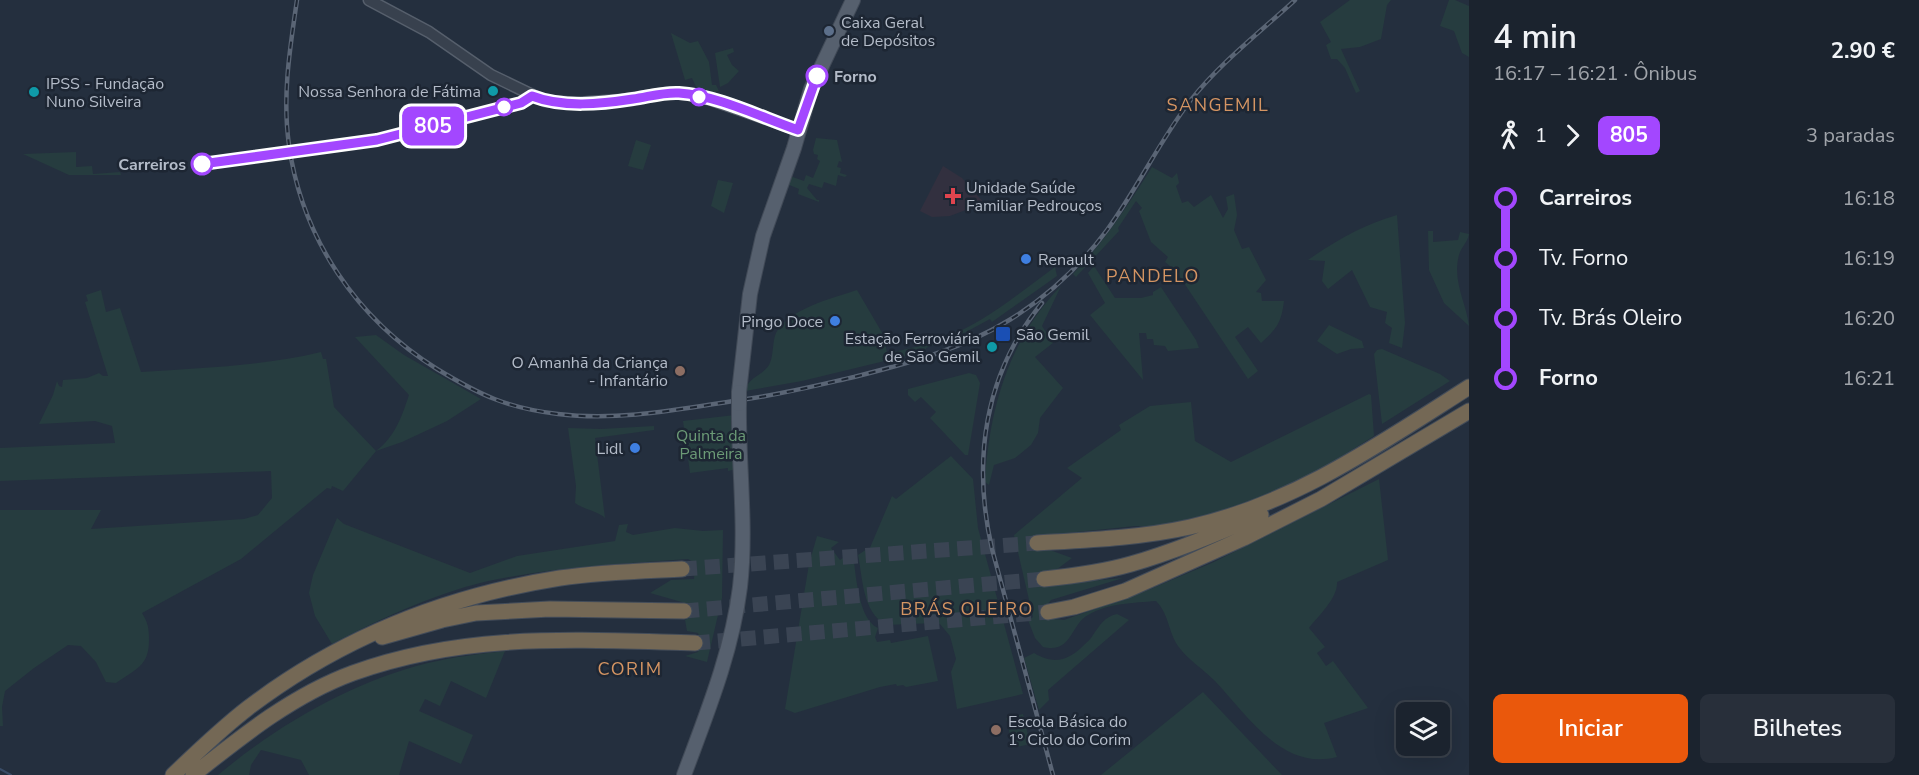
<!DOCTYPE html>
<html lang="pt">
<meta charset="utf-8">
<style>
body{margin:0;font-family:"Nunito Sans",sans-serif;background:#282f3a;color:#f1f3f6;height:100vh;display:flex;flex-direction:column;font-size:22px;white-space:nowrap}
*{box-sizing:border-box;margin:0}
p{font-size:20px;color:#a0a4aa}
.icon{flex:none;width:33px;height:33px;fill:none;stroke:currentColor;stroke-width:2;stroke-linecap:round;stroke-linejoin:round}
.map{position:relative;flex:1;overflow:hidden}
.side{display:flex;flex-direction:column;background:#1b232e;width:450px}
.side>*{flex:none}
.badge{padding:0 12px;border-radius:9px;font-size:21px;line-height:39px}
.fabs{position:absolute;left:1396px;top:702px;display:grid;gap:12px}
.fabs a{display:grid;place-items:center;width:54px;height:54px;border-radius:9px;background:#1b232e;box-shadow:0 6px 24px #0002,0 0 0 2px #39404a;font-size:30px}
.map>.badge{position:absolute;translate:-50% -50%;box-shadow:0 0 0 3px #fff}
.legs{display:flex;align-items:center;gap:9px;height:66px;padding:0 24px;font-size:20px}
.legs p{margin-inline-start:auto}
.head{display:flex;align-items:center;justify-content:space-between;height:102px;padding:0 24px}
h1{font-size:33px;font-weight:600;line-height:45px}
.button{display:flex;gap:12px;margin-top:auto;padding:12px 24px}
.button a{flex:1;height:69px;border-radius:9px;background:#ea580c;color:#fff;font-size:24px;font-weight:600;line-height:69px;text-align:center}
.button a+a{background:#282f3a;color:#f1f3f6}
ul{padding:0 24px;list-style:none}
li{display:flex;align-items:center;gap:21px;height:60px;font-size:22px}
li i{display:grid;place-items:center;width:9px;height:100%;margin:0 8px;background:currentColor}
li i::after{content:'';width:15px;height:15px;margin:-8px;border:4px solid;border-radius:50%;background:#1b232e}
li p{margin-inline-start:auto}
li:first-child i{background:linear-gradient(#0000 50%,currentColor 0)}
li:last-child i{background:linear-gradient(currentColor 50%,#0000 0)}
main{display:flex;flex:1;min-height:0}
.map>svg:first-child{display:block}
</style>
<main>
<div class="map">
<svg width="1469" height="775" viewBox="0 0 1469 775">
<rect width="100%" height="100%" fill="#242f3e"/>
<path fill="#32303f" d="M943,166l19,12 22,25 -34,13 -18,1 -12,-6z"/>
<path fill="#263c3f" d="M1350,0h41l-4,5 -6,34 -21,8 -19,2 19,42 -4,2 -11,-25 -8,-9h-6l-5,-14 5,-3 -11,-20z
M1449,0h6l14,6v51l-7,-4 -8,-22 -14,-5z
M671,33l19,10 8,-2 11,21 3,23h4l3,6 -12,3 -19,-4 9,-1 -5,-11 -7,2z
M733,48l1,4 -7,3 5,10 7,6 -11,12 -8,4 -5,-34z
M816,138l21,2 5,22 -3,-1 -2,6 4,1 -1,5 7,2 -2,2 -7,-2 -2,11 -12,-4 -2,6 -13,-4 -2,4 10,12h2v2l-21,-8 1,-5 -12,-5 3,-8 14,5 2,-6 7,3 7,-17 -3,-2 1,-4 -4,-1 -1,-4z
M636,140l15,5 -8,25 -15,-4z
M76,152v15l16,-1 1,8 27,-2 1,3h-52l-46,-21z
M1152,167l20,11 5,-5 2,10 -3,3 6,17 6,-2 6,6 17,-12 12,23 5,-9 -2,-12 8,-3 3,21 -3,15 8,19 7,-2 17,33 -10,12 5,1 1,8h22c-3,23 -7,27 -23,42l-13,-16 -13,10 23,34 -10,8 -72,-108 -11,-9 3,-5 -17,-15 -12,-31 3,-3 -6,-7 -18,27 1,3 -43,46 -3,-3c32,-33 55,-69 79,-107z
M718,180l15,3 -9,30 -13,-7z
M1397,215l8,108 -3,25 -13,-5 3,-15 -7,-5 2,-11 -17,-5 -18,-37 -24,19 -6,-8 3,-20 -17,-1c27,-19 57,-36 89,-45z
M1428,231h5v11l25,-2 2,-8 9,2c-1,8 -8,13 -10,21 -7,26 7,47 10,71l-25,-23 -15,-33z
M1094,266l21,32h26l12,-3v-3l8,-5 35,53 3,8 -31,3 -3,-5 -11,-1 -1,-6h-6l-1,-6h-7l4,47 -53,-65 15,-12 -17,-30z
M1055,267l2,9 -65,46 -2,-3 -24,13 -40,16v3l-124,30 -57,10c3,-14 17,-15 24,-26 5,-9 3,-23 7,-32 12,-24 57,-35 81,-43l27,46 3,17 7,-1c15,-4 31,-7 46,-12 43,-16 78,-46 115,-73z
M1061,286l-19,40 11,17 -18,14 28,31 -23,30 -2,15 -7,12 -16,13 -21,7 -5,20 -4,-3c4,-73 24,-143 76,-196z
M101,290l5,22 14,-4 21,64c60,-4 122,-6 180,-20l2,7h3l8,48 42,44c19,-14 26,-35 33,-56l-54,-58 21,-2 28,20 77,44 -34,22 -45,21 -26,9 -33,40 -11,-5 -1,3 -4,-1 -86,71 -99,54c6,10 7,15 7,27 0,26 -13,29 -33,43l-10,-1 -10,-20 -15,-16 -13,-1 -34,23 -29,23 -3,16 1,19h-3v-216h101l-10,19 153,-10 14,-4 14,-17 -1,-27 -271,10v-33l115,-5 -3,-17 -17,-5 -56,3 14,-29 4,-14 2,5 3,1 1,-7 24,-2 12,-5 4,3h5l-23,-74 3,-1 -2,-6z
M1329,325l33,16 2,7 -13,1 -14,5 -20,-13z
M1382,349l58,25 10,7 -68,43 -8,-70 3,-4z
M969,373l7,2 4,8 -12,72h-3l-35,-37 6,-6 -15,-15 -6,5 -7,-7v-6z
M1369,394l2,1 3,41 -52,33 -42,21 -62,22 -63,15 -20,-1 -97,10 9,13 25,9 -16,12 -8,2 -2,13 77,-7 -72,22 -6,8v5l9,6 10,1 84,-30 66,-28 165,-83 9,81 -51,22c1,16 -18,33 -28,46l16,19 -8,6 9,13 7,-5 35,47 -44,15 13,34c-55,14 -89,-41 -122,-76 -12,-12 -27,-21 -37,-35 -10,-15 -9,-32 -22,-45 -22,2 -48,2 -68,14 -18,10 -16,39 -45,32l-8,-9 -7,-18 5,-3 -19,-82 68,-57 -15,-10 54,-38 -2,-5 31,-19 41,-4 4,39 36,21z
M735,415l2,54 -9,2v-3l-38,5 -7,-52z
M654,426v4l-59,8 10,80c-5,-6 -22,-9 -30,-15l1,-17 -8,-58 33,1z
M951,456l22,23 5,49 45,166 -66,15 -6,-37 5,-13 -6,-23 -10,-12 -5,-1 -49,2c-24,-14 -23,-46 -28,-70l9,-6 2,1 23,-54 4,3z
M337,518l7,6 126,49 47,-17 98,-15 4,-16 9,-1 -2,8 7,3 42,-7 28,3 20,-1 -1,68 -15,64 -22,-6 13,-4 3,-10 -3,-9 -11,-2 -2,-11 9,-8 -2,-7 -42,-12 21,-13 23,-1 1,-16 -7,-4c-68,5 -137,8 -204,23 -53,13 -104,37 -152,62l-17,-28 -6,-23 4,-18z
M817,536l22,6 -8,6 9,12 11,-8 2,2c3,20 5,65 25,74l-3,9 2,5 13,-2 1,3 37,-7 10,45 -32,6 -3,-2 -6,1 -1,-2 -16,3 -85,26 -10,-4 24,-145z
M1117,614l12,6 -81,70 1,10 -10,10 -15,-52 10,-5c20,12 34,8 50,-8 3,-3 7,-6 9,-10 7,-10 11,-18 24,-21z
M505,651l-19,47 -35,-17 -11,25 -15,-7 -6,12 54,24 -12,29 -52,-23 -10,34h-90l-8,-15 -40,-10 -10,15 -2,10h-31c60,-50 133,-93 210,-112 25,-6 51,-9 77,-12z
M1203,692l79,83h-181z
M1023,714l7,30 -17,4 -7,-30z"/>
<g fill="none" stroke-linecap="round" stroke-linejoin="round">
<path stroke="#394c67" stroke-width="2" d="M0,769l11,6"/>
<path stroke="#3a4453" stroke-width="15" stroke-dasharray="15 8" stroke-linecap="butt" d="M682,569l355,-26
M684,611l360,-32
M695,643l353,-31"/>
<g stroke="#565f6c" stroke-width="13">
<path id="minor" d="M369,0l60,32 62,43 54,26 32,2 45,-3 45,-7 21,1 24,6 86,30"/>
</g>
<g stroke="#414a57" stroke-width="16">
<path id="major" d="M739,392l11,-98 13,-58 31,-88 17,-59 42,-89
M684,775c23,-62 48,-123 56,-188 7,-61 -2,-123 -1,-183"/>
</g>
<g stroke="#434c59" stroke-width="17">
<path id="highway" d="M1037,543c51,-3 103,-5 153,-16 104,-23 191,-84 279,-140
M1044,579c29,-3 59,-7 87,-15 45,-13 87,-31 130,-49
M1048,612l26,-5 51,-16 119,-53 77,-39 148,-88
M382,637l60,-17 34,-7 74,-4 134,2
M173,775c24,-23 49,-47 75,-67 92,-70 198,-112 312,-130 40,-6 81,-7 122,-9
M193,775c49,-39 100,-80 160,-102 113,-41 224,-33 342,-30"/>
</g>
<use href="#minor" stroke="#38414e" stroke-width="10"/>
<use href="#major" stroke="#56606e" stroke-width="14"/>
<use href="#highway" stroke="#746855" stroke-width="15"/>
<g stroke="#5a6575" stroke-width="4.5">
<path id="rail" d="M297,0c-7,48 -15,96 -8,145 13,94 68,174 148,224 43,26 70,39 121,45 63,8 127,-6 189,-15 36,-5 72,-14 107,-22 55,-14 109,-28 157,-58 37,-23 70,-54 96,-89 30,-41 52,-88 83,-129 30,-38 69,-68 105,-101
M1042,303c-58,71 -70,158 -50,246l61,226"/>
</g>
<use href="#rail" stroke="#1d2633" stroke-width="2" stroke-dasharray="7" stroke-linecap="butt"/>
<g stroke="#414a57" stroke-width="16" stroke-linecap="butt">
<path id="major-bridge" d="M739,404v-12"/>
</g>
<use href="#major-bridge" stroke="#56606e" stroke-width="14"/>
</g>
<g fill="none" stroke-linecap="round" stroke-linejoin="round">
<g stroke="#fff" stroke-width="14">
<path id="line-1" d="M202,164l175,-24 144,-37 11,-7c31,12 69,8 101,3 15,-2 30,-7 46,-6 37,2 84,25 119,37l19,-54"/>
</g>
<use href="#line-1" stroke="#a347ff" stroke-width="9"/>
</g>
<circle fill="#5c6f8a" stroke="#1d2633" stroke-width="2" cx="829" cy="31" r="6"/>
<g fill="#fff" stroke="#a347ff" stroke-width="3">
<circle cx="817" cy="76" r="10"/>
<circle cx="699" cy="97" r="8"/>
<circle cx="504" cy="107" r="8"/>
<circle cx="202" cy="164" r="10"/>
</g>
<g fill="#0f9aa8" stroke="#1d2633" stroke-width="2">
<circle cx="493" cy="91" r="6"/>
<circle cx="34" cy="92" r="6"/>
<circle cx="992" cy="347" r="6"/>
</g>
<path fill="#e0444e" stroke="#1d2633" stroke-width="2" d="M950 187h6v6h6v6h-6v6h-6v-6h-6v-6h6z"/>
<g fill="#3f7fe0" stroke="#1d2633" stroke-width="2">
<circle cx="1026" cy="259" r="6"/>
<circle cx="835" cy="321" r="6"/>
<circle cx="635" cy="448" r="6"/>
</g>
<rect fill="#1a4fb4" stroke="#1d2633" stroke-width="2" x="995" y="326" width="16" height="16" rx="3"/>
<g fill="#8d6e63" stroke="#1d2633" stroke-width="2">
<circle cx="680" cy="371" r="6"/>
<circle cx="996" cy="730" r="6"/>
</g>
<g text-anchor="middle" stroke-width="5" stroke-linejoin="round" paint-order="stroke">
<g font-size="16" fill="#b4bcc9" stroke="#1d2633" text-anchor="start">
<text x="841" y="28">Caixa Geral<tspan x="841" dy="18">de Depósitos</tspan></text>
<text x="46" y="89">IPSS - Fundação<tspan x="46" dy="18">Nuno Silveira</tspan></text>
<text x="481" y="97" text-anchor="end">Nossa Senhora de Fátima</text>
<text x="966" y="193">Unidade Saúde<tspan x="966" dy="18">Familiar Pedrouços</tspan></text>
<text x="1038" y="265">Renault</text>
<text x="823" y="327" text-anchor="end">Pingo Doce</text>
<text x="1016" y="340">São Gemil</text>
<text x="980" y="344" text-anchor="end">Estação Ferroviária<tspan x="980" dy="18">de São Gemil</tspan></text>
<text x="668" y="368" text-anchor="end">O Amanhã da Criança<tspan x="668" dy="18">- Infantário</tspan></text>
<text x="623" y="454" text-anchor="end">Lidl</text>
<text x="1008" y="727">Escola Básica do<tspan x="1008" dy="18">1º Ciclo do Corim</tspan></text>
</g>
<g font-size="16" font-weight="bold" fill="#b4bcc9" stroke="#1d2633" text-anchor="start">
<text x="834" y="82">Forno</text>
<text x="186" y="170" text-anchor="end">Carreiros</text>
</g>
<g font-size="16" fill="#6b9a76" stroke="#1d2633">
<text x="711" y="441">Quinta da<tspan x="711" dy="18">Palmeira</tspan></text>
</g>
<g font-size="18" letter-spacing="1.5" fill="#d59563" stroke="#1d2633">
<text x="1218" y="111">SANGEMIL</text>
<text x="1153" y="282">PANDELO</text>
<text x="967" y="615">BRÁS OLEIRO</text>
<text x="630" y="675">CORIM</text>
</g>
</g>
</svg>
<div class="fabs">
<a><svg class="icon" aria-label="layers" viewBox="0 0 24 24"><path d="M12 4l9 5-9 5-9-5zM3 14l9 5 9-5"/></svg></a>
</div>
<b class="badge" style="left:433px;top:126px;background:#a347ff;color:#fff">805</b>
</div>
<section class="side">
<div class="head"><div><h1>4 min</h1><p>16:17 – 16:21 · Ônibus</p></div><b>2.90 €</b></div>
<div class="legs"><svg class="icon" aria-label="walk" viewBox="0 0 24 24"><circle cx="13" cy="4" r="2"/><path d="M13 8l-2 6 4 7M11 14l-3 7M7 12l3-4h3l4 4"/></svg>1<svg class="icon" aria-label="forward" viewBox="0 0 24 24"><path d="M9 5l7 7-7 7"/></svg><b class="badge" style="background:#a347ff;color:#fff">805</b><p>3 paradas</p></div>
<ul>
<li><i style="color:#a347ff"></i><b>Carreiros</b><p>16:18</p></li>
<li><i style="color:#a347ff"></i><span>Tv. Forno</span><p>16:19</p></li>
<li><i style="color:#a347ff"></i><span>Tv. Brás Oleiro</span><p>16:20</p></li>
<li><i style="color:#a347ff"></i><b>Forno</b><p>16:21</p></li>
</ul>
<div class="button"><a>Iniciar</a><a>Bilhetes</a></div>
</section>
</main>
